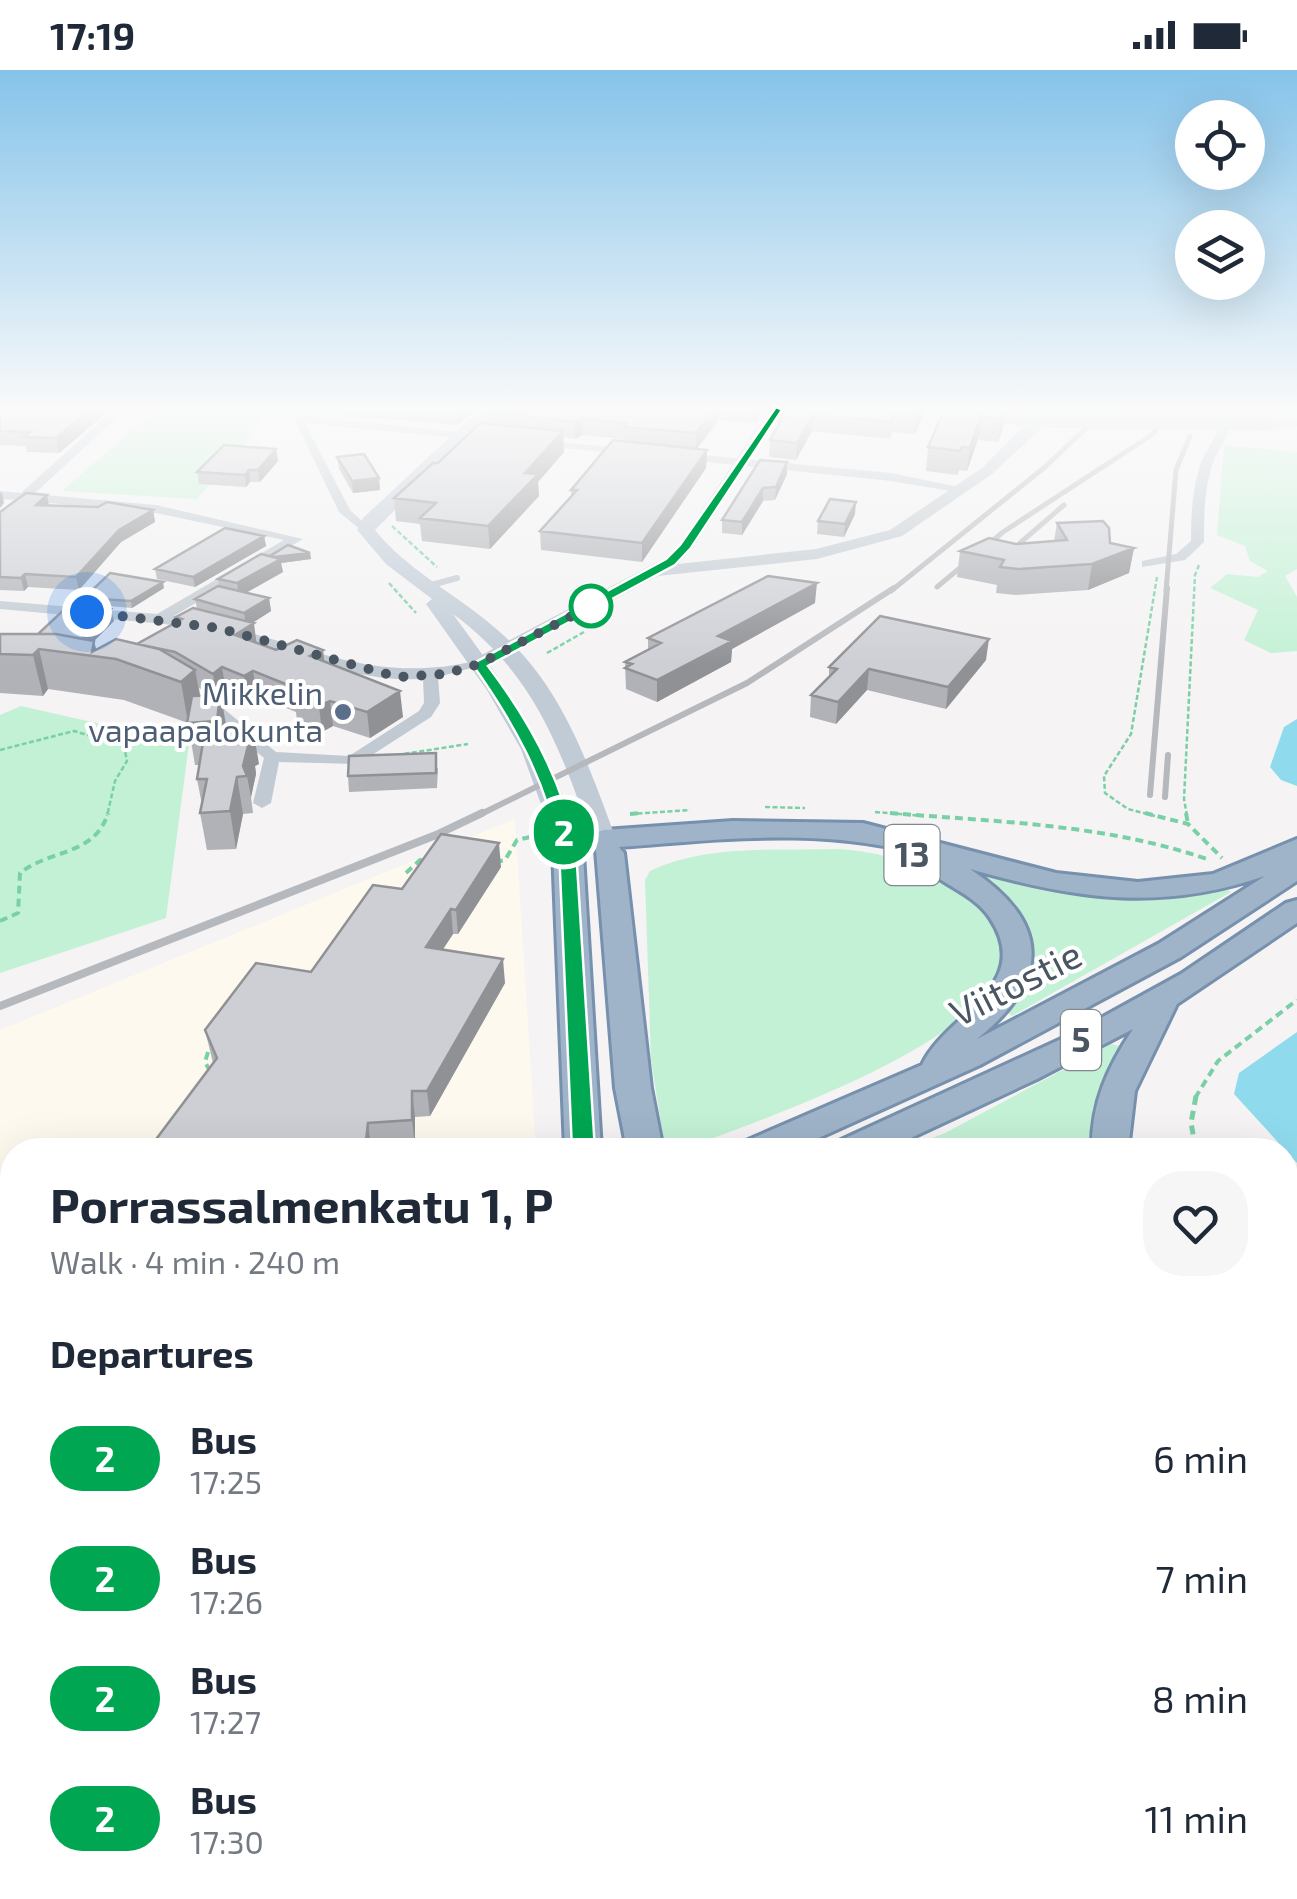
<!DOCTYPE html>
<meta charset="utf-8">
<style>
body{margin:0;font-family:"Exo 2",sans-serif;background:#f6f6f7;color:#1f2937;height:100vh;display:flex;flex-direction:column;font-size:38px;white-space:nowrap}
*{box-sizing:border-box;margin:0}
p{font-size:32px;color:#747a83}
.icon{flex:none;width:55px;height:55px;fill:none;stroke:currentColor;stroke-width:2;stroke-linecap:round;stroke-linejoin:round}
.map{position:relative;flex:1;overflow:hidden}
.details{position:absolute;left:0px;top:1068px;width:1298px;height:762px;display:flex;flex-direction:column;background:#fff;border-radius:40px 40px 0 0;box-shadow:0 10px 40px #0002}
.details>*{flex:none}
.badge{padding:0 20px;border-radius:32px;font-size:35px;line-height:65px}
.controls{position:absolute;left:1175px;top:30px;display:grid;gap:20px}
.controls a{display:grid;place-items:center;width:90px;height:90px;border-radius:50%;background:#fff;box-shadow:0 10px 40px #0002;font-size:50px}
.you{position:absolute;width:50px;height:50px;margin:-25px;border:8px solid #fff;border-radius:50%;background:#1a73e8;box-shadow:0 0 0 15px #1a73e833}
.map>.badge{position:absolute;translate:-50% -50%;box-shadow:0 0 0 5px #fff}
h2{padding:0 50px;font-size:38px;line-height:90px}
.round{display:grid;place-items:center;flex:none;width:105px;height:105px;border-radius:40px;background:#f6f6f7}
.summary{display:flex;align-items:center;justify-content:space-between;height:170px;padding:0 50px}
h1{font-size:48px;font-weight:700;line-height:75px}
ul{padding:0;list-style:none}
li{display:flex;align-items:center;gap:30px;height:120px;padding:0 50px}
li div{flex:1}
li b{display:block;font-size:38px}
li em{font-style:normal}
li .badge{min-width:110px;font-weight:700;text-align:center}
.status{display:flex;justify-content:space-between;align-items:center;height:70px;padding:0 50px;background:#fff;direction:ltr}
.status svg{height:28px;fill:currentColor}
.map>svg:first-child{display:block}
</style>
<div class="status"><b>17:19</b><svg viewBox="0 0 49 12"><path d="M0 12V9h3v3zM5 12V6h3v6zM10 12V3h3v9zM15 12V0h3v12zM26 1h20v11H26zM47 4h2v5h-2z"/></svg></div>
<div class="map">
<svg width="1297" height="1829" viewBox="0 0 1297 1829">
<rect width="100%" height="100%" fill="#f5f3f3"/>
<path fill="#fdf9ef" d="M515,749l21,330 -524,1v147l-12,3v-270z
M12,1752v66h301l-1,11h-312v-76z"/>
<path fill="#c3f1d5" d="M155,340h101l5,14 -64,75 -135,-8z
M1224,375l73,7v117l-12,7 12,21v54l-26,2 -27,-13 14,-30 -48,-22 17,-14 31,3 10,-6 -18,-10 -5,-15 -28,-11z
M21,636l168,38 -23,174 -166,55v-258z
M838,779c47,3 122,22 150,64 11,15 20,37 13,56 -29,80 -242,151 -319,181h-17l-14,-91 -6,-179 5,-9c57,-27 126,-20 188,-22z
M969,795c85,24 167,46 255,23l7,4 -219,124 -6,-4c53,-71 6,-90 -43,-142z
M1111,974l9,2c-17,35 -29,64 -27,104h-189l43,-18z
M1297,1122v210l-12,-20v-189z
M1285,1526l12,23v265l-16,15h-239l-7,-11h250z
M313,1818h143l1,11h-145z"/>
<path fill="#90daee" d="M1297,649v67l-16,-6 -11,-13 14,-40z
M1297,962v131l-63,-69 5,-21z"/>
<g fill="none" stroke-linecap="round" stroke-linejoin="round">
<g stroke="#7690ad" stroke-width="6">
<path id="trunk" d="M733,751l130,2 193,50 82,9 75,-8 84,-35v42l-116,76 -201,108 -188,85h-51l5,-9 176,-76c23,-51 114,-78 68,-147 -17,-26 -52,-34 -66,-53l9,-7c-103,-32 -208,-19 -314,-11l5,6 27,235 12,62h-36l-12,-62 -19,-238 -13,4 18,296h-36l-12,-301 5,-6 46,-13zM970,799c105,30 190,43 295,7l-107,68 -181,95c74,-59 74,-117 -7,-170z
M1297,830v23l-120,81 -42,87 -7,59h-36c-1,-47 16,-83 41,-121l-96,50 -152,71h-51l5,-9 231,-106 111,-61 105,-71z
M12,1289v34l-12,3v-34z
M12,1336v36l-12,3v-36z
M1285,1398l12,4v52l-12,-4z
M1285,1459l12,4v57l-12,-5z
M890,1818h57l5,11h-57z
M967,1818h57l5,11h-57z"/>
</g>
<path stroke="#7ad0a6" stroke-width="2.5" stroke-dasharray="5 2.5" stroke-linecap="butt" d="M392,456l45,41
M389,513l27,30
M547,583l37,-21
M0,680l74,-19 50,15 3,15 -12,20 -8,35
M397,685l71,-11
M765,737l40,1
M875,742l49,4
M630,744l60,-4
M1155,746l-27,-7 -23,-16 -1,-17 27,-42 26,-157
M1187,746l-3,-17 11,-224 4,-10"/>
<path stroke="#7ad0a6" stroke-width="4" stroke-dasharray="8 5" stroke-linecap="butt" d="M890,743c109,9 216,11 320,47
M1145,743l43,11 34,34
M1186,743l2,11
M630,744l12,-1
M495,792l10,-2 12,-20 22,-5
M406,803l14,-13 7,1
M0,851l18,-8 2,-40c30,-24 75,-17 88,-60
M208,982l-3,10 5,9
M1195,1028l23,-37 79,-61"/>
<path stroke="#7ad0a6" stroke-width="5" stroke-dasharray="9 6" stroke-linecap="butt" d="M1196,1026l-5,27 5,27
M1285,1122l12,10
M1285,1221l12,17
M5,1279l7,-29"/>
<path stroke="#7ad0a6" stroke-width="6" stroke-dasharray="11 8" stroke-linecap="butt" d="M0,1723l12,-9
M824,1818l1,11
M825,1818l6,11"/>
<path stroke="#c1cad2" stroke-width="6" d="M424,517l33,-9"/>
<path fill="#c1cad2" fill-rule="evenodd" d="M113,340h12l-91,84 122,11 147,34 -129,77 33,6v6l-207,-19v-8l157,13 127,-74 -128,-27 -129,-12 -27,22v-11l14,-12 -14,-1v-8l21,2z
M290,340h8l4,6 176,18 6,3 -6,3 -173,-17 45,87 22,20 -6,4 -27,-22z
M1222,340h11c1,22 -16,38 -22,59 -7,24 -7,49 -7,73l-19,18 -43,7v-6l34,-7 15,-13c0,-24 1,-49 8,-72 6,-21 24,-37 23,-59z
M537,370l96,9 6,3 -6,3 -100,-10v-4z
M681,383l210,20 77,16 -6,4 -71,-12 -214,-22v-4z
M230,557c91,24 152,57 249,33l7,4 -48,13 2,26 -9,14 -73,47 -79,-2 -8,41 -9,5 -9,-5 11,-45 -64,-53v-6h12l64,53 73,4 70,-45 5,-8 -1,-24c-67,4 -135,-26 -198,-45l-2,-3z
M12,1379v107l-12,-7v-92l2,-5z
M725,1818h34l3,11h-34z"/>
<path fill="#c1cad2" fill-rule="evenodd" d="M769,340h14l-90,138 -15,16 138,-15 74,-19 92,-62 58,-58h14l-10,16 -52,48 -90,62 -85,23 -159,17 -172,92h-14v-8l193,-102 14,-13z
M910,340h49l13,5 -7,4z
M1297,349v8h-28l-7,-4 7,-4z
M0,1530l12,3v34l-12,-3z
M12,1647v42l-12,5v-42z"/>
<path fill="#c1cbd6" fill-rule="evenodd" d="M479,340h16l-120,120c33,41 80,63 119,97 70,57 97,145 127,226l-3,5h-18l-3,-5c-34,-96 -58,-176 -144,-239 55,75 104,145 127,235l-12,7 -9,-2 -38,-105 -34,-59 -61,-86 6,-5 -46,-35 -29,-34 6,-12z"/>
<use href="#trunk" fill="#9fb4c9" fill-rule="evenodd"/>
<path stroke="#b5b8bd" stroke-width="5" d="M1020,473l44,-38
M937,517l66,-55 150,-98 15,-24
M891,521l154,-124 60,-57
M1166,521l10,-121 14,-34"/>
<path stroke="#b5b8bd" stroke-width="6" d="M1150,725l17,-207
M1165,727l3,-42
M477,746l270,-133 147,-95"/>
<path stroke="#b5b8bd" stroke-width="8" d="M0,936l436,-171 46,-22"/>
<path stroke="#c1cad2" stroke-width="15" d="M974,345l96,6 199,2"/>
</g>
<path fill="#b0b2b7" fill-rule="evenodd" d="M0,340h110l-51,43 -32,-1 -1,-6 -26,-1z
M340,340h134l-16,15 -117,-10z
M764,340l-8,13 -37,-3 -23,29 11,1 -1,18 -64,94 -101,-12 -1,-19 31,-34v-7l53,-51 -41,-4 -8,4 -12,-2 1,15 -26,30 1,14 -49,53 -68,-8 -2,-17 -24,-3 -2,-23 44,-35 45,-40v-13z
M778,340h145v6l-8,18 -23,-2 -2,7 -78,-8 -16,29 -27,-3 1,-17 8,-15z
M944,340h62l-3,18 -5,14 -19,-2v-4l-12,35 -8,-1 -1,5 -32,-4 2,-24z
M276,379l2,12 -18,21h-10l-4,5 -47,-3 -2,-12z
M337,387l42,21 1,12 -27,3 -14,-24z
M760,390l27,14 -12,26 -12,1 -21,34 -20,-2v-13z
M47,425l2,10 104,5 2,12 -34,20 -42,48 -51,-3 -4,4 -24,-1v-78z
M855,444l-11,23 -27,-3 1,-13z
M1057,453l53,20 24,5 -5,25 -41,17 -72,5 -20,-2 1,-8 -40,-8 3,-26 94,-10z
M264,466l2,10 -71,41 -38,-8 -2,-10z
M310,483l1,6 -30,4 2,9 -37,20 23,6 2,13 -19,12 5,20 19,7h47l1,12 79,55 -33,21 -37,-12 -11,6 -25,-10 -1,-10 -39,-16 -9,5 -22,-9 -5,4 5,33 33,35 -4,2 1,8 -5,23 2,16 -10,1 -7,35 -29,1 -7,-37 2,-8 -5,-26 2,-14h-4l-7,-42 -64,-23 -76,-11 -5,7 -43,-3v-59h38l76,-13 -20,20 2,8 41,-5 40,-22 -1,-5 21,-8 -2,-10 24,-13 -1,-7 52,-23zM199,618l12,7 -11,1z
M164,518l-32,20 -47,-4 -1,-6z
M815,533l-83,46 -1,13 -74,40 -31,-13 -1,-27 23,-13v-11z
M986,590l-40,49 -79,-19 -31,34 -26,-7 1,-22 18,-18v-10z
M438,698l-1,20 -88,4 -1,-16z
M501,797l-43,67h-5l-11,16 63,33 -75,133 -15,1v28l-44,3v2h-223l65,-87 -8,-33 106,-58 91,-83z
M641,1818h79l1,11h-77z"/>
<path fill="#909195" d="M90,340h20l-51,43 -3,-15z
M457,340h17l-16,15z
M714,340h5v10l-23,30v-17z
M756,340h8l-8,13z
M919,340h4v6l-8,18 1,-17z
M983,340l-4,26 -12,35 3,-23z
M1005,340l-2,18 -5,14 3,-23z
M813,345l-1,16 -16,29 1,-17z
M582,349l1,16 -8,4v-17z
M563,361l1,21 -26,30 1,14 -49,53 -2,-23 37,-53z
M276,379l2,12 -18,21 -2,-12z
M707,380l-1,18 -64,94v-19z
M787,392v12l-12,26 1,-13z
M249,400l1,12 -4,5 -1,-12z
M379,408l1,12 -27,3 -1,-12z
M763,418v13l-21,34v-13z
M2,422l2,11 -4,5v-15z
M47,425l2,12 -13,-2z
M856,432l-1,12 -11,23 1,-13z
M153,440l2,12 -34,20 -42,48 -3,-13 43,-47z
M264,466l2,10 -71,41 -2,-10z
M1134,478l-5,25 -41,17 4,-26z
M310,483l1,6 -30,4 2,9 -44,25 -2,-14 29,-25z
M25,504l3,13 -4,4 -3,-13z
M163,512l1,6 -32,20 -1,-7z
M817,513l-2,20 -83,46 -1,13 -74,40v-22l61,-44z
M269,528l2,13 -25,16 -2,-14z
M111,539l3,12 -20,20 4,16 -26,-8z
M254,553l3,25 -22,-13z
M989,569l-3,21 -40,49 2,-22z
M39,579l9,40 -5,7 -10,-41z
M323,580l3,25 -16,-19z
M222,597l4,25 -5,4 7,40 -4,27 -7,-42v-22l-4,-25z
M869,599l-2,21 -31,34 2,-22z
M195,600l8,41 -15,12 -7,-41z
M253,601l4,25 -9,5 -4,-25z
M400,621l3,26 -33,21 -3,-26z
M330,631l3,25 -11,6 -3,-26z
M253,658l6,36 -4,2 1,8 -5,23 -4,-21 -12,-37z
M237,707l6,37 -7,35 -6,-38z
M499,773l2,24 -43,67 -2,-24z
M451,839l2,25 -24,37 -3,-24z
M503,889l2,24 -75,133 -3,-25z
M412,1021l3,26v28l-3,-25z
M368,1053l3,25v2h-6z
M297,1818h9l-1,11h-9z
M722,1823l-1,6h-26z"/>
<path fill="#cdcfd5" stroke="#909195" stroke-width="2.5" d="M0,340h90l-34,28 -32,-1 6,-5 -30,-1z
M714,340l-18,23 -72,-6 3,-4 -45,-4 -7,3 -93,-11z
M787,340h132l-3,7 -22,-2 -2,7 -79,-7 -16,28 -27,-3z
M944,340h39l-13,38 -8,-1 -2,4 -32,-4z
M984,340h21l-4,9 -19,-2z
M480,353l83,8 -38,42 13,1 -50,52 -68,-8 16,-15 -42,-5 39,-35h5z
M613,370l94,10 -65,93 -102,-12 37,-41h-6z
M224,375l52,4 -18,21h-9l-4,5 -48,-3z
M364,384l15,24 -27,3 -15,-24z
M760,390l27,2 -11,25 -13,1 -21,34 -20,-2z
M26,423l21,2 -11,10 62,2 9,-5 46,8 -34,20 -43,47 -51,-3 -4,4 -21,-1v-65z
M830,429l26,3 -11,22 -27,-3z
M1103,451l6,7 1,15 24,5 -42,16 -73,5 -19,-2 4,-7 -44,-9 29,-13 27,6 51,-4 -10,-17z
M225,458l39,8 -71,41 -38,-8z
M288,475l22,8 -36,4 -4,-1z
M261,484l20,5 -44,24 -19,-4z
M110,503l53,9 -32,19 -47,-3z
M768,506l49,7 -99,53 14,5 -75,39 -32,-12 7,-4 -7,-2 36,-19 -13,-5z
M218,516l51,12 -25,15 -49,-14z
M69,535l42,4 -29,30 -26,-5h-18z
M193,538l61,15 -19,12 41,15 21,-10 26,10 -13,6 90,35 -33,21 -37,-11 -11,5 -26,-10 10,-5 -50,-20 -9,5 -22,-9 -9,7 -38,-22 -38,-8 45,-25 -6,-2z
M880,546l109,23 -41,48 -79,-18 -31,33 -27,-7 26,-26 -8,-2z
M0,564h56l38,7 -2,11 24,-13 43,10 36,21 -14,12 -65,-23 -77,-10 -6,6 -33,-1z
M220,625l-3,26 -30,2 5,-27z
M253,658l-18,11 15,-1 -7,28 4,10 -10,1 -7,34 -30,2 7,-34h-10l8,-49z
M436,683v20l-88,3 1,-20z
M441,764l58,9 -43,67 -5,-1 -25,38 77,12 -76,132h-15v29l-44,3 -3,27h-217l69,-92 -12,-28 51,-67 55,9 62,-87 29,4z
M68,1818h229l-1,11h-230z
M648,1818h72l2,5 -27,6h-45z"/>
<linearGradient id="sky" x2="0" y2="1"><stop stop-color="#85c3ea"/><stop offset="0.57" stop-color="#fafafa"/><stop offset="1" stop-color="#fafafa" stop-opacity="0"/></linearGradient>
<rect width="1297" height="596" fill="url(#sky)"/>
<path fill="#00a651" stroke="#fff" stroke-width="2.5" d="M776,337l6,3 -91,138 -16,17 -187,101c41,54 75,115 88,183l19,301 -11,7 -12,-7 -13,-301c-13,-69 -47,-129 -87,-185l194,-105 14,-14z"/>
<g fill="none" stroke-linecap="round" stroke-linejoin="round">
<path stroke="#4a5661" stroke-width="10" stroke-dasharray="0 18" d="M87,542l131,16 180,49 47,-3 34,-10 112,-58"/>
</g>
<circle fill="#fff" stroke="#00a651" stroke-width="5" cx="591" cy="536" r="20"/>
<circle fill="#5c6f8a" stroke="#fff" stroke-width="4" cx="343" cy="642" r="10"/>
<g text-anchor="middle" stroke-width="8" stroke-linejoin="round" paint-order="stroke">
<g font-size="32" fill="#4e5e75" stroke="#fff" text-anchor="end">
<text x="323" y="635">Mikkelin<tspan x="323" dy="37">vapaapalokunta</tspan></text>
</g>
<g fill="#fff" stroke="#808990" stroke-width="2.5">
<rect x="884.5" y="755" width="55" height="60" rx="8"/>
<rect x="1061" y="940" width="40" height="60" rx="8"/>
</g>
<g font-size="35" font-weight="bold" fill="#4a5661">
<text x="912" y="797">13</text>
<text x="1081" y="982">5</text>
</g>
<g font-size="38" fill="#4a5661" stroke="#fff">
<text transform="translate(1016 914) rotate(-27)" y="13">Viitostie</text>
</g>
</g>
</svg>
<div class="controls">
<a><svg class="icon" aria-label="locate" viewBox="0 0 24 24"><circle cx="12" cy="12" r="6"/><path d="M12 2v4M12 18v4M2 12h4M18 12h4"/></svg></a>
<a><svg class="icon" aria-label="layers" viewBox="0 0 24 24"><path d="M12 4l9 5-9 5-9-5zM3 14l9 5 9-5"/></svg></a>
</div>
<div class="you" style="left:87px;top:542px"></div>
<b class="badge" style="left:564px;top:762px;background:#00a651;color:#fff">2</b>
<section class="details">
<div class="summary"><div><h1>Porrassalmenkatu 1, P</h1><p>Walk · 4 min · 240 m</p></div><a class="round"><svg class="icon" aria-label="heart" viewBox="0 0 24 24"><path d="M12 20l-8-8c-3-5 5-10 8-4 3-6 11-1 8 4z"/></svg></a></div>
<h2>Departures</h2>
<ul>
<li><span class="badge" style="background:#00a651;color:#fff">2</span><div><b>Bus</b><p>17:25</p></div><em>6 min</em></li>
<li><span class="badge" style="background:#00a651;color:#fff">2</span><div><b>Bus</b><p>17:26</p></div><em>7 min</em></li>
<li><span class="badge" style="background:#00a651;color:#fff">2</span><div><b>Bus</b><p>17:27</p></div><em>8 min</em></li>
<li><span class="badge" style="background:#00a651;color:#fff">2</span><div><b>Bus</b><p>17:30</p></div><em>11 min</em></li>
</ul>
</section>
</div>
